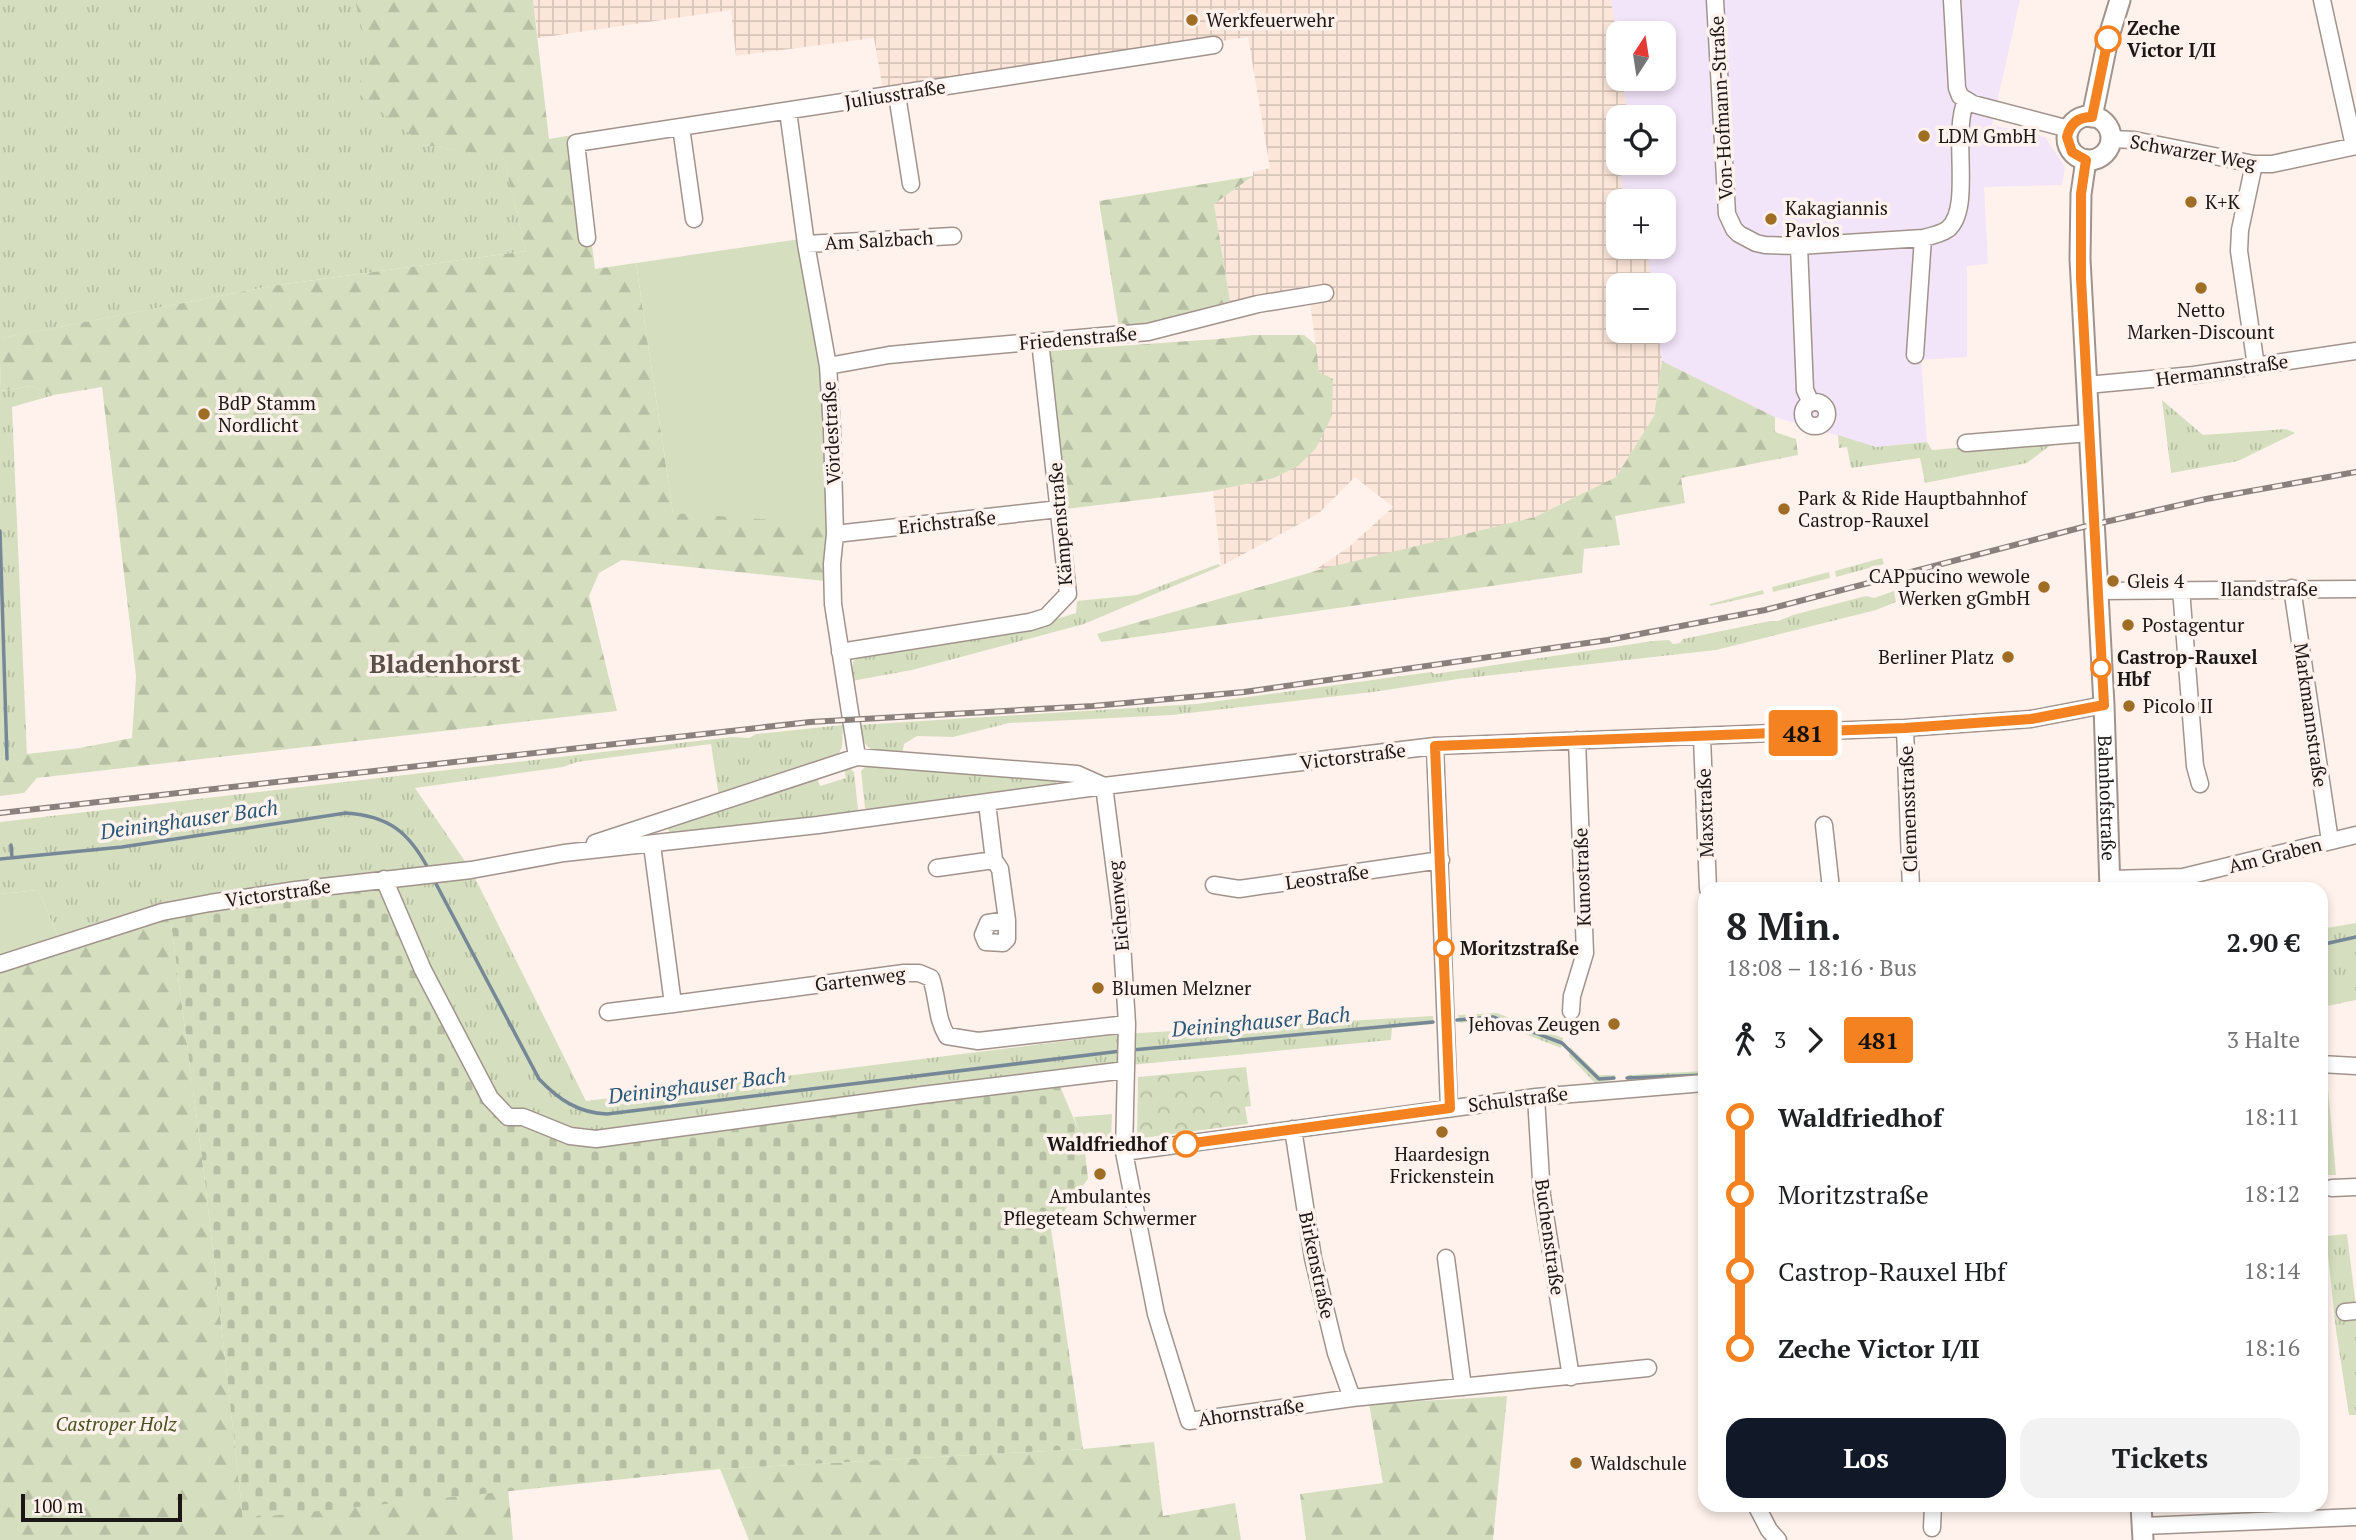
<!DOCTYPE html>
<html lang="de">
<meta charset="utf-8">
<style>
body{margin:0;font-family:"PT Serif",serif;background:#f2f2f2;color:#202124;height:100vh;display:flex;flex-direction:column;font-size:26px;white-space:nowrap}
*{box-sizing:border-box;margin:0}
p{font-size:23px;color:#757577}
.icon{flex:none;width:38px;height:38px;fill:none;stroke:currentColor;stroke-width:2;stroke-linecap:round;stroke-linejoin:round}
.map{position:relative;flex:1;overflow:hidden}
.details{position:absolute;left:1698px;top:882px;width:630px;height:630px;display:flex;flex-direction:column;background:#fff;border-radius:21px;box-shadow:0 4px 10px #0003}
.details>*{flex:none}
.badge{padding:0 14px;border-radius:5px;font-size:24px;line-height:46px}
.needle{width:46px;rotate:12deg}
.buttons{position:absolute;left:1606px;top:21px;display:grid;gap:14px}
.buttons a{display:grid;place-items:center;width:70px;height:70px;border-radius:14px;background:#fff;box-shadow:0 4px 10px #0003;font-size:35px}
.scale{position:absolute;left:21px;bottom:18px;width:161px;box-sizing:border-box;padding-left:7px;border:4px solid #1c1715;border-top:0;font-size:19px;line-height:24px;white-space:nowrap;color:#1c1715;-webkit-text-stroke:5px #fff2ec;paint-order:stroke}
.map>.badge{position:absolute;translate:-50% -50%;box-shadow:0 0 0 4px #fff}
.legs{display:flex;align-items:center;gap:10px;height:77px;padding:0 28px;font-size:23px}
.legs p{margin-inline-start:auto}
.head{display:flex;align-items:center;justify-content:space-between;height:119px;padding:0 28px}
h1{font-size:38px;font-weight:800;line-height:52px}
.cta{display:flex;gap:14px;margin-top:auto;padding:14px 28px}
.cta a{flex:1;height:80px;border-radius:21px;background:#111827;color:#fff;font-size:28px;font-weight:800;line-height:80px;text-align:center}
.cta a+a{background:#f2f2f2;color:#202124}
ul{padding:0 28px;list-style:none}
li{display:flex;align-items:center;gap:24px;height:77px;font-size:26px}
li i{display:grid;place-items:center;width:10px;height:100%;margin:0 9px;background:currentColor}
li i::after{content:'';width:18px;height:18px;margin:-9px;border:5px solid;border-radius:50%;background:#fff}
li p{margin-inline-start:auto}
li:first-child i{background:linear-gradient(#0000 50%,currentColor 0)}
li:last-child i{background:linear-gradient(currentColor 50%,#0000 0)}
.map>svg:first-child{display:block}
</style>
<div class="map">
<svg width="2356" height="1540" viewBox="0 0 2356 1540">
<defs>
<pattern id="industrial-grid" width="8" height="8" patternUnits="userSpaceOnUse" patternTransform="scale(1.75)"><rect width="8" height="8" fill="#fce6d9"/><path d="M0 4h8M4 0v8" fill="none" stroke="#d7c5b9"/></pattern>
<pattern id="grass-tufts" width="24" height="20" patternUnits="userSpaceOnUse" patternTransform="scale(1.75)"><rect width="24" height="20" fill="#d5dfbf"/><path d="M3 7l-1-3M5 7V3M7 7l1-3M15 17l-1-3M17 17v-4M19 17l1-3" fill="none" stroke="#b6bfa3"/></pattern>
<pattern id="forest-firs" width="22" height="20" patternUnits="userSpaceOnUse" patternTransform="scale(1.75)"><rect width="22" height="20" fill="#d5dfbf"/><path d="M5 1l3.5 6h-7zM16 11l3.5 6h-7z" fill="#b6bfa3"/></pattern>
<pattern id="cemetery-stones" width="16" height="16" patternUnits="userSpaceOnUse" patternTransform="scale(1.75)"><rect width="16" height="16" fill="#d5dfbf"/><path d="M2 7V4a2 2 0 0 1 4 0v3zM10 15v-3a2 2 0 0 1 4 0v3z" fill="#b6bfa3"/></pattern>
<pattern id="park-crowns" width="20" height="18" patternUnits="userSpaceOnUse" patternTransform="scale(1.75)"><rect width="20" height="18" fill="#d5dfbf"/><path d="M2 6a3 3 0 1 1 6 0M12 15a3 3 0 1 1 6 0" fill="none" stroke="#b6bfa3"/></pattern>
</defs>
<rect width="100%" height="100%" fill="#fff2ec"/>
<path fill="#f3e5f9" d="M1611,0h409l-28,125 53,12 20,30 -3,18 -78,2 4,77 -21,2v91l-46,3 6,82 -51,5 -101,-30 -113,-56 -4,-30h6v-46h-12l-5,-38h17v-46h-40l-5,-38h45v-46h-36l-6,-38h42v-46h-45v20z"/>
<path fill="url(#industrial-grid)" d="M533,0h1078l8,53v26h3l6,38h-9v18l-4,1 9,65h-5v46h28l5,38h-33v46h39l4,30 -8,55 -38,61 -81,40 -226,57 40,-27 44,-40 -38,-30 -37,37 -97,52 -8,-75 61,-13 45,-106 -11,-86 -78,15 -16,-97 39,-28v-4l17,-4 -22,-131 -365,53 -9,-52 -138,18 -5,-46 -193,28z"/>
<path fill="url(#grass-tufts)" d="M0,0h356l68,145 79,11 23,95 -255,35 -269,52 -2,48z
M31,386l23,9 -42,12 15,348 -27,2v-366z
M2162,400l41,35 83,-6 9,4 -57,28 -67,12z
M1838,435l38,12 51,-5 5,8 127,-11 -32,24 -102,20 -5,-25 -69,10 -4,-21 -8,1z
M1882,558l2,6 -48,13 -1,-6z
M1218,564l3,2 -137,58 -172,46 -60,11 1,-19 6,-6 175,-30 42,-13 1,-12 60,-6z
M1829,572l1,6 -57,14 -1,-5z
M1763,590l1,4 -54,12v-2z
M1894,591l2,11 -20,8 -160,40 -258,29 -85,13 -201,23 -163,8 -56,14 -36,-1 -13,8 -2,11c-29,-4 -36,0 -44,-30l338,-21 235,-32 4,2 218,-33 16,-1 4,4 7,-1 3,-4 87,-18h8l15,-6 73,-19 8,2z
M843,725l-1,22 -5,10 -118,40 -8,-53 -134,18 -14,5 -148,21 56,82 115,231 536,-67 311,-18 1,8 -42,4 -1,12 -271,26 -534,77 -79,-20 -23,-21 -65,-120 -38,-94 -320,55 -23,-53 -38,4v-72l732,-85 17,1 7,-4z
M866,766l190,14 1,6 -189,25 -3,-3 -4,-37z
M848,767l6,5 4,37 -2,3 -184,24 -4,-6 2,-4 147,-48 3,8 26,-8 -2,-10z
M2356,923v77l-29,6 1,42 -7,1v-120z
M1497,1013l66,25 -2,10 -73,-28 -28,3 -2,-8z
M1570,1047l29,28h16v5l-20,3 -26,-27z
M1704,1071v5l-66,5 -11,-1 1,-5z
M2320,1077l7,1 9,97h-15z
M2347,1234l9,73v108h-7l-13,-85 -10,-94z"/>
<path fill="url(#forest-firs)" d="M355,0h178l16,139 29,-5 17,135 41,-6 37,250 155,4 -3,64 -203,-21 -23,13 -10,23 28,115 -580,67 -13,15 -24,3v-39l80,-9 52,-10 4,-62 -34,-289 -48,8 -23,-9 -31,5 1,-53 270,-52 255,-35 -23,-94 -79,-12 -68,-53 13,-34z
M1253,176l-39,28 16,97 -80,23 -31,4 -20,-127z
M1253,335h51l12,10 3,27 14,7 -1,37 -16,32 -18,18 -24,12 -61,13 -147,18 -18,-158 170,-12z
M1662,361l113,56v15l21,7 2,16 -117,23 4,25 -70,13 5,29 -36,4 -2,24 -481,69 -4,-8 229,-66 209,-51 81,-40 38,-61z
M170,915l36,274 37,329 265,-29 5,51h-513v-578z
M1507,1396l-14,144h-187l-6,-46 83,-11 -14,-79z
M1154,1442l9,74 72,-13 6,37h-492l-29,-71 363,-20z"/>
<path fill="url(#cemetery-stones)" d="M381,888l38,94 65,120 23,21 79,20 473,-59 25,59 4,36 -37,50 32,220 -363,20 -477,50 -37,-330 -36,-274z"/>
<path fill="url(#park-crowns)" d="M1246,1067l5,39 -6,1 3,17 -106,14 -5,-5 1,-56z"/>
<path fill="#d5dfbf" d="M800,239l19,113 9,83v82l-22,5 -133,-9 -37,-250z
M38,890l23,53 -61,19v-68z
M1112,1114l-1,26 -26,9 -11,-32z"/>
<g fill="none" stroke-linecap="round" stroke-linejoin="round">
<path stroke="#768897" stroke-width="3.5" d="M0,531l7,228
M11,845l1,13
M0,859l122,-12 224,-34c43,3 63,19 83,57
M434,880l105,199c19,20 39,34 68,35l514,-63
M2320,945l36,-8
M1457,1020l36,-3 69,26 37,36 15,-1
M1132,1050l301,-28
M1627,1078l77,-3"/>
<g stroke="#a1938c" stroke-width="19">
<path id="minor" d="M1715,0l12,214 7,15 5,5 17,9 9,2 34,1 124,-8c9,-2 18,-4 25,-9 25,-21 3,-95 18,-128
M1952,0l5,88 3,8 13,8 96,25
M2322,0l32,146
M897,95l14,89
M788,111l18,133 22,122 4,63 3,105 -3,30 1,40 24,153
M681,127l13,92
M2111,139l23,1 120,24h18l84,-18
M2254,164l-14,66 -1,21 17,115
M587,238l-11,-95 638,-98
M806,244l147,-8
M1799,246l6,144 6,13
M1915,355l8,-117
M828,366l61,-11 52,-5 207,-18 110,-28 67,-11
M2087,385l107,-10 162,-24
M1803 414a12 12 0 1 1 24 0a12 12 0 1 1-24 0Z
M1966,443l123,-10
M835,534l224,-25
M2292,588l38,253
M2181,589l14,177 5,18
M2097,591l259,-2
M840,652l190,-30 16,-5 22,-23 -28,-253
M1905,728l6,161
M1702,737l6,152
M1435,746l14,362
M1104,786l16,124 7,114 -3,128 32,162 33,107 163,-23 296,-30
M987,803l7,57 6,9 7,51 -19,3 -5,12 3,7 17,1 4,-4v-19
M1824,825l7,64
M595,843l262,-86 220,17 27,12
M652,845l21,159 231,-31h15l12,5c7,20 5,40 16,58l31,5 149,-17
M937,868l57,-8
M384,879l39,91 67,128 18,19h15l47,19 26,3 326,-44 204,-25
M2110,879l73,-2 173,-42
M1214,885l25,4 202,-29
M0,964l162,-52 48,-9 86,-13 175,-20 93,-17 254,-28 286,-39 331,-40 470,-18 126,-9 73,-14
M1571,1011l1,-15 13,-43 -8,-213
M608,1012l65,-8
M2320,1064l36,2
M1536,1097l6,99 29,181
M1293,1129l20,129 23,95 16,45
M1124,1152l412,-55 168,-14
M2332,1188l24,-1
M1446,1258l17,129
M2345,1312l11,-1
M1756,1505l13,25 9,10
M2143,1526l213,-9
M1932,1528l1,-23"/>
</g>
<g stroke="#a1938c" stroke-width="23">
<g id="major">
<circle cx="2089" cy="138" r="22"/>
<path d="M2092,117l16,-78 12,-39"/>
<path id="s1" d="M2086,160l-5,34 -1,65 24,446 6,184"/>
<path d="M2141,1505l2,35"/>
</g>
</g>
<use href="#minor" stroke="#fff" stroke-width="16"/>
<use href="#major" stroke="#fff" stroke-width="19"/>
<g stroke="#8a817d" stroke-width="6">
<path id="rail" d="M0,813l810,-91 283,-16 151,-14 364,-52 157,-30 318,-83 123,-28 150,-27"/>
</g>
<use href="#rail" stroke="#fff2ec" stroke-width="3.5" stroke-dasharray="10" stroke-linecap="butt"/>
</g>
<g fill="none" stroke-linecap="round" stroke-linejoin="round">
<g stroke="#fff" stroke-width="16">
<path id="line-1" d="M1186,1144l264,-36 -15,-362 470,-18 126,-9 73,-14 -23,-427v-84l5,-34 -14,-8 -5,-15c3,-14 12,-20 25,-20l16,-78"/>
</g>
<use href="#line-1" stroke="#f58220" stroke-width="10"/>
</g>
<g fill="#a06d24" stroke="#fff2ec" stroke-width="2.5">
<circle cx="1192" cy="20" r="7"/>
<circle cx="1924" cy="136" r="7"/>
<circle cx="2191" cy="202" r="7"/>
<circle cx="1771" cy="219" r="7"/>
<circle cx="2201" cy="288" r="7"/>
<circle cx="204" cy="414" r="7"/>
<circle cx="1784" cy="509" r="7"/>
<circle cx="2113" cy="581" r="7"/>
<circle cx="2044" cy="587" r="7"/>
<circle cx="2128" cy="625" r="7"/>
<circle cx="2008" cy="657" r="7"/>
<circle cx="2129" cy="706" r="7"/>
<circle cx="1098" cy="988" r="7"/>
<circle cx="1614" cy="1024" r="7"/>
<circle cx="1442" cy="1132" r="7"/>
<circle cx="1100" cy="1174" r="7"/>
<circle cx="1576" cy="1463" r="7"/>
</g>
<g fill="#fff" stroke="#f58220" stroke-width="3.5">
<circle cx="2108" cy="39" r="12"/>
<circle cx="2101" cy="668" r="9"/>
<circle cx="1444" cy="948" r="9"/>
<circle cx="1186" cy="1144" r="12"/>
</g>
<g text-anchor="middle" stroke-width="7" stroke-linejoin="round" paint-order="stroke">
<g font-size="19" fill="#1c1715" stroke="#fff2ec" text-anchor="start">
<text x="1206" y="27">Werkfeuerwehr</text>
<text x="1938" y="143">LDM GmbH</text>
<text x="2205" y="209">K+K</text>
<text x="1785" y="215">Kakagiannis<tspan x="1785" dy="22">Pavlos</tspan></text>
<text x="2201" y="317" text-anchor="middle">Netto<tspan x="2201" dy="22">Marken-Discount</tspan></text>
<text x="218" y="410">BdP Stamm<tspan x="218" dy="22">Nordlicht</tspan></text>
<text x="1798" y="505">Park &amp; Ride Hauptbahnhof<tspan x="1798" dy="22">Castrop-Rauxel</tspan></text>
<text x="2030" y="583" text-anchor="end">CAPpucino wewole<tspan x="2030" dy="22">Werken gGmbH</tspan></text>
<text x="2127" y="588">Gleis 4</text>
<text x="2142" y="632">Postagentur</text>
<text x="1994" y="664" text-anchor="end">Berliner Platz</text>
<text x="2143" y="713">Picolo II</text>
<text x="1112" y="995">Blumen Melzner</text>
<text x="1600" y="1031" text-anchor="end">Jehovas Zeugen</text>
<text x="1442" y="1161" text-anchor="middle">Haardesign<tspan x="1442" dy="22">Frickenstein</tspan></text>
<text x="1100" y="1203" text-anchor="middle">Ambulantes<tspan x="1100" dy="22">Pflegeteam Schwermer</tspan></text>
<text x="1590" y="1470">Waldschule</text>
</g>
<g font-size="19" font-weight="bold" fill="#1c1715" stroke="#fff2ec" text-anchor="start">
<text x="2127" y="35">Zeche<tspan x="2127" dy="22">Victor I/II</tspan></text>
<text x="2117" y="664">Castrop-Rauxel<tspan x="2117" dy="22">Hbf</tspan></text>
<text x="1460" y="955">Moritzstraße</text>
<text x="1167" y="1151" text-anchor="end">Waldfriedhof</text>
</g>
<g font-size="19" fill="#1c1715" stroke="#fff2ec">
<text transform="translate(895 94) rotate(-9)" y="7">Juliusstraße</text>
<text transform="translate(1721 108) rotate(-93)" y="7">Von-Hofmann-Straße</text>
<text transform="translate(2193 152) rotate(10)" y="7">Schwarzer Weg</text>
<text transform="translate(879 240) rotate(-3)" y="7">Am Salzbach</text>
<text transform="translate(1078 338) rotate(-5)" y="7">Friedenstraße</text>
<text transform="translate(2222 370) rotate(-8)" y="7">Hermannstraße</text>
<text transform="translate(831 433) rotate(-93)" y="7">Vördestraße</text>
<text transform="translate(947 522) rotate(-6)" y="7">Erichstraße</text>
<text transform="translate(1060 524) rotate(-95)" y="7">Kämpenstraße</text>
<text x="2269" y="596">Ilandstraße</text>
<text transform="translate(2311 715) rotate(82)" y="7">Markmannstraße</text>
<text transform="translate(1353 756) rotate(-7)" y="7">Victorstraße</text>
<text dy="7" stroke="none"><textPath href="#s1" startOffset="639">Bahnhofstraße</textPath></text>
<text transform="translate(1908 809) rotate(-92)" y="7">Clemensstraße</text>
<text transform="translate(1705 813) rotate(-92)" y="7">Maxstraße</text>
<text transform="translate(2275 855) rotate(-14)" y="7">Am Graben</text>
<text transform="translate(1327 877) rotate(-8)" y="7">Leostraße</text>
<text transform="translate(1582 877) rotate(-92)" y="7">Kunostraße</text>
<text transform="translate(278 893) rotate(-8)" y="7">Victorstraße</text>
<text transform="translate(1118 906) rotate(-95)" y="7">Eichenweg</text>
<text transform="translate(860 979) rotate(-7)" y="7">Gartenweg</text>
<text transform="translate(1518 1099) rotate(-7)" y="7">Schulstraße</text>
<text transform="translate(1550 1237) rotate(82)" y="7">Buchenstraße</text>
<text transform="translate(1317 1265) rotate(78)" y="7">Birkenstraße</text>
<text transform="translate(1251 1412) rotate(-8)" y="7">Ahornstraße</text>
</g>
<g font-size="19" font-style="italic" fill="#475220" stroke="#fff2ec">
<text x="116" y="1431">Castroper Holz</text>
</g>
<g font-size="21" font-style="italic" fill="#275677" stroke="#fff2ec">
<text transform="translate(189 820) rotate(-8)" y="7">Deininghauser Bach</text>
<text transform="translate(1261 1022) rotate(-5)" y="7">Deininghauser Bach</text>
<text transform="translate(697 1086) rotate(-7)" y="7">Deininghauser Bach</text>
</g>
<g font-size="26" font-weight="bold" fill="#5c4f4a" stroke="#fff2ec">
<text x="445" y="673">Bladenhorst</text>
</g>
</g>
</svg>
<div class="buttons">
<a><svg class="needle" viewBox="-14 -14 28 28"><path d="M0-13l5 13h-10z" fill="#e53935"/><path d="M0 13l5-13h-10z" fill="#757577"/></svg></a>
<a><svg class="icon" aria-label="locate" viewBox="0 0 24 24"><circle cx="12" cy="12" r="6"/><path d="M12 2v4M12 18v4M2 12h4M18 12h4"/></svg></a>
<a>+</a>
<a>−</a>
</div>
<div class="scale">100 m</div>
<b class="badge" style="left:1803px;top:733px;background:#f58220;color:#111">481</b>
<section class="details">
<div class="head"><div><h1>8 Min.</h1><p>18:08 – 18:16 · Bus</p></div><b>2.90 €</b></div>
<div class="legs"><svg class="icon" aria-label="walk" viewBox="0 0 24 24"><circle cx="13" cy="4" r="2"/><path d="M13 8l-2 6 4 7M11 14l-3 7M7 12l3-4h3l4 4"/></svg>3<svg class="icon" aria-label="forward" viewBox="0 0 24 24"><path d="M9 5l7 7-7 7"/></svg><b class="badge" style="background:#f58220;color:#111">481</b><p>3 Halte</p></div>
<ul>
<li><i style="color:#f58220"></i><b>Waldfriedhof</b><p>18:11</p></li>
<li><i style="color:#f58220"></i><span>Moritzstraße</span><p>18:12</p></li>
<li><i style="color:#f58220"></i><span>Castrop-Rauxel Hbf</span><p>18:14</p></li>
<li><i style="color:#f58220"></i><b>Zeche Victor I/II</b><p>18:16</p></li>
</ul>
<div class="cta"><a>Los</a><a>Tickets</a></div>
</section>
</div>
